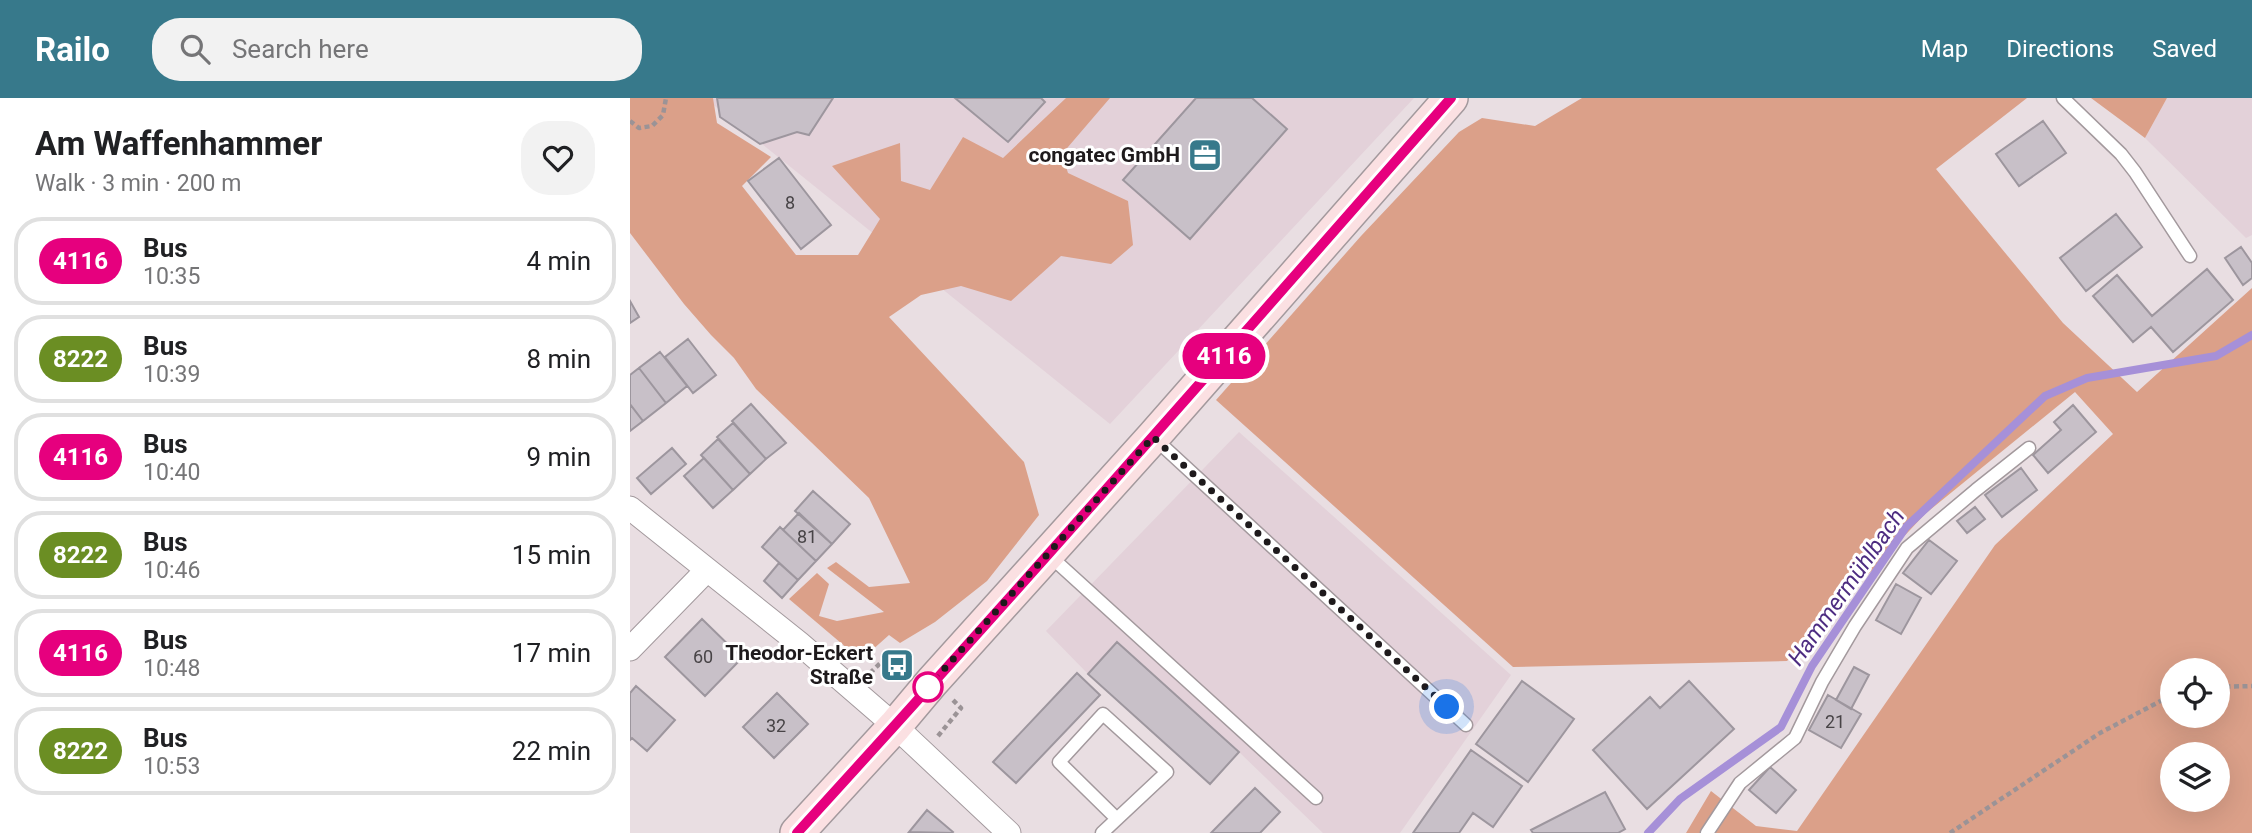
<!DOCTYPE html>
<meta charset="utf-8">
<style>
body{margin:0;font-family:Roboto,sans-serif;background:#f2f2f2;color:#202124;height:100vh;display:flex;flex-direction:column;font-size:26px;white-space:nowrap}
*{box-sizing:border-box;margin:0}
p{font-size:23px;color:#757577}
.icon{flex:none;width:38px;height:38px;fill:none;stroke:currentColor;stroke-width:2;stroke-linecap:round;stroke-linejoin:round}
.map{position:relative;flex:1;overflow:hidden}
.side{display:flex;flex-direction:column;background:#fff;width:630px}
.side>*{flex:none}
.badge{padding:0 14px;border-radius:23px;font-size:24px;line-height:46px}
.controls{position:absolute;left:1530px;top:560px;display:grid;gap:14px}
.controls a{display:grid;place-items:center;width:70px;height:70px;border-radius:50%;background:#fff;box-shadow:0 7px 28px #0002;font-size:35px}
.you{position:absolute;width:35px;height:35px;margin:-18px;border:5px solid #fff;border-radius:50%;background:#1a73e8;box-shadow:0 0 0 10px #1a73e833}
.map>.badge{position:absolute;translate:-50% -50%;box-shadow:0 0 0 4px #fff}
.round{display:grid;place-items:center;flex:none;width:74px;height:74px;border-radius:28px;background:#f2f2f2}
.headline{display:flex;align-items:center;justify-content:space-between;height:119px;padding:0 35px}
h1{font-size:33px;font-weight:700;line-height:52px}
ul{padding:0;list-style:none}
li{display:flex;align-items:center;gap:21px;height:88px;margin:0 14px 10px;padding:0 21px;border:4px solid #e0e0e0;border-radius:28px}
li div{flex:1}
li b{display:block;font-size:26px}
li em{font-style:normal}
li .badge{min-width:77px;font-weight:700;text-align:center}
header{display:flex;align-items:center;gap:42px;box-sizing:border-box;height:98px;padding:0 35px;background:#37798b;color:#fff}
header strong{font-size:33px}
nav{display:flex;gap:38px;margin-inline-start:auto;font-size:24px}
.search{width:490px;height:63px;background:#f2f2f2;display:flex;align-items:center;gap:18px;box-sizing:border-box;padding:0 24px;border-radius:28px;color:#757577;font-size:26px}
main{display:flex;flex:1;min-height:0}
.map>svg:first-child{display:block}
</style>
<header>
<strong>Railo</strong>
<div class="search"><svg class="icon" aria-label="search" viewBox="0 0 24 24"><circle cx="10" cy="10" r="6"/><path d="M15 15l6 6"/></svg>Search here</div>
<nav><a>Map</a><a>Directions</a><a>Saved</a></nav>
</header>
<main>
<section class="side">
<div class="headline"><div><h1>Am Waffenhammer</h1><p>Walk · 3 min · 200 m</p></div><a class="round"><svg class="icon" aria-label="heart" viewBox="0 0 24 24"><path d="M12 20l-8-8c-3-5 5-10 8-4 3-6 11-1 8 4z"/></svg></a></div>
<ul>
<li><span class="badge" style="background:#e6007e;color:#fff">4116</span><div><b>Bus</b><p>10:35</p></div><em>4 min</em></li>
<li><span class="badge" style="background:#6b8e23;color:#fff">8222</span><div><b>Bus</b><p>10:39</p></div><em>8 min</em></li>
<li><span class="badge" style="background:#e6007e;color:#fff">4116</span><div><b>Bus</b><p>10:40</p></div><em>9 min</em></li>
<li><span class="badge" style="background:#6b8e23;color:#fff">8222</span><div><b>Bus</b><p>10:46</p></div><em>15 min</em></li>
<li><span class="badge" style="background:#e6007e;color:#fff">4116</span><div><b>Bus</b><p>10:48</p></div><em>17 min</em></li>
<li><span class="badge" style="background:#6b8e23;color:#fff">8222</span><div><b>Bus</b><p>10:53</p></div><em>22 min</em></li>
</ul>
</section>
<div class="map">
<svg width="1622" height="735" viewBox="0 0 1622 735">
<rect width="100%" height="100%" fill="#e9dee2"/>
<path fill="#e3d1d9" d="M75,0h709l-304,326z
M1537,0h85v137l-6,3 -101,-100z
M609,334l272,243 -111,158h-77l-84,-81 -122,-110 -29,32 -42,-43z"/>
<path fill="#dba089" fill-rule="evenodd" d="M0,0h83l4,25 54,34 -29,29 54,69h62l22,-36 -48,-53 68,-23 1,38 29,9 33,-53 40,21 63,-60h44l-48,56 6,19 60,28 5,44 -22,19 -50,-8 -50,45 -50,-15 -40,9 -32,22 135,145 15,53 -52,66 -52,41 -35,21 -11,-8 -28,25 -72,-61 28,-26 12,11 -10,32 18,5 47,-9 -57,-44 9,-6 33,25 41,-4 -41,-85 -113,-109 -22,-31 -23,-23 -27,-31 -54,-71z
M952,0h445l-91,71 127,154 74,69 115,-104v545h-566l25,-42 45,35 41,5 198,-286 118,-111 -38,-42 -150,122 -138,147 -274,6 -297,-267 145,-164 98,-104 23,-14 53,8zM1542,572h45v46h-45zM1542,656h45v46h-45z
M1461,0h76l-22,40z"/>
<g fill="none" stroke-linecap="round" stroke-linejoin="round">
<path stroke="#a690d8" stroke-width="8" d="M1018,735l32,-34 101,-72 31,-61 94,-139 139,-131 42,-18 129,-22 36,-21"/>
</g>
<path fill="#c8c0c8" stroke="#9d969e" stroke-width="2" d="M87,0h116l-24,37 -12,-3 -37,12 -40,-27z
M325,0h86l4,4 -37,40z
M566,0h56l35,31 -97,110 -67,-59z
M1413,23l23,32 -47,33 -23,-32z
M149,60l52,67 -30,24 -53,-68z
M1486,116l26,33 -56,44 -26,-33z
M1611,149l11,16v15l-9,7 -18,-27z
M1577,171l26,31 -60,52 -22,-25 -18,15 -40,-46 24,-21 35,41z
M0,203l9,16 -9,6z
M58,241l28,36 -23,18 -28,-36z
M30,254l27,34 -21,17 -27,-35z
M9,270l27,35 -23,18 -13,-17v-29z
M0,306l13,17 -13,10z
M121,306l35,39 -20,16 -34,-38z
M1443,307l23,27 -48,41 -15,-18 28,-25 -7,-8z
M103,325l33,36 -16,15 -33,-37z
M88,341l32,35 -17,16 -32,-35z
M42,350l14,16 -35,30 -14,-16z
M74,360l29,32 -20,18 -29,-32z
M1391,370l16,22 -35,27 -17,-22z
M183,393l37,33 -18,20 -37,-33z
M1345,409l10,12 -18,14 -10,-12z
M169,415l33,31 -16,17 -33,-31z
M150,429l36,34 -18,19 -36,-33z
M1299,442l28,21 -26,33 -28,-21z
M149,465l19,17 -16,18 -18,-17z
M1266,486l25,14 -20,36 -25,-14z
M72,521l40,39 -37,38 -40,-39z
M487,544l122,110 -29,32 -122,-110z
M1224,569l15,8 -18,34 -15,-9z
M447,575l23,22 -84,88 -23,-21z
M892,583l52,38 -46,63 -52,-38z
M1059,583l45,48 -87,80 -54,-59 57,-53 10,11z
M6,588l39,34 -28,31 -15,-13 -2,2v-47z
M147,595l31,31 -34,34 -31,-31z
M1198,597l33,19 -20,34 -32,-18z
M841,652l51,36 -29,41 -20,-14 -14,20h-46z
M1140,669l26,23 -20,23 -27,-23z
M625,690l25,24 -20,21h-49z
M975,694l20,37 -7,4h-85l-2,-3z
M297,712l26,22 -1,1 -43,-1z"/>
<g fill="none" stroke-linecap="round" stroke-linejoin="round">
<g stroke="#a3999d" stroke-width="15">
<path id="lane" d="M1433,0l58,56 14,18 55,84
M523,339l313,288
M420,458l266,242
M472,735l65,-61 -64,-58 -44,48 58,57
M1077,735l33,-50 55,-45 27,-56 33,-56 52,-78 69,-58 53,-42"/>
</g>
<g stroke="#a3999d" stroke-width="25">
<path id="street" d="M0,410l169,135 96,83 114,107
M0,551l76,-78"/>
</g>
<g stroke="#a3999d" stroke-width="36">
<path id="secondary" d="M167,735l98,-107 37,-44 221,-245 298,-339"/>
</g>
<path stroke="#9b9396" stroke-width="4.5" stroke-dasharray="5 3.5" stroke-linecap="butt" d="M0,23l9,7 13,-2 11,-11 3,-17
M240,575l22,-21 18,13
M1587,589l35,-1
M308,638l23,-28 -8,-8
M1320,735l150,-100 72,-38"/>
<use href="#lane" stroke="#fff" stroke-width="12"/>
<use href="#street" stroke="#fff" stroke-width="23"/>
<use href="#secondary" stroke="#fbe0e2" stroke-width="33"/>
</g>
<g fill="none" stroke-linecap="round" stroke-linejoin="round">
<g stroke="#fff" stroke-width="16">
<path id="line" d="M167,735c221,-242 438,-489 654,-735"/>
</g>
<use href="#line" stroke="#e6007e" stroke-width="10"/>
<path stroke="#1e1a1c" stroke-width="7" stroke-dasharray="0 12.6" d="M298,589l225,-250 294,270"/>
</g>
<defs>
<g id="office-square" transform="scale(1.75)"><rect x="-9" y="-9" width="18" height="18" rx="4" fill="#37798b" stroke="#fff"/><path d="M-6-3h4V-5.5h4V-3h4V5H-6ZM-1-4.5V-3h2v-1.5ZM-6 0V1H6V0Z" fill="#fff"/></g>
<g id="bus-square" transform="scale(1.75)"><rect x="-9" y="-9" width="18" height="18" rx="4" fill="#37798b" stroke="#fff"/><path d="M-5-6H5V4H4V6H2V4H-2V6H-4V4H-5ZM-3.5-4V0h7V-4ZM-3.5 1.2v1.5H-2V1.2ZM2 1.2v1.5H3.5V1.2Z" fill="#fff"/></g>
</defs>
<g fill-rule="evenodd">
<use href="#office-square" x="575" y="57"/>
<use href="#bus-square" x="267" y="567"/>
</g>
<circle fill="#fff" stroke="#e6007e" stroke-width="3.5" cx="298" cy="589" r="14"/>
<g text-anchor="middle" stroke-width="6" stroke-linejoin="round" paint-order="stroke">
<g font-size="18" fill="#484447">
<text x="160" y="111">8</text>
<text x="177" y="445">81</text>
<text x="73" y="565">60</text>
<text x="1205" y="630">21</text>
<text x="146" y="634">32</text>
</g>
<g font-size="21" font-weight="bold" fill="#1e1a1c" stroke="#fff" text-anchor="end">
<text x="550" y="64">congatec GmbH</text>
<text x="243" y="562">Theodor-Eckert<tspan x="243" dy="24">Straße</tspan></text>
</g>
<g font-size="23" font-style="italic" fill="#4d2c81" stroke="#fff">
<text transform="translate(1216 489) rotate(-55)" y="8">Hammermühlbach</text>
</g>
</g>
</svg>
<div class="controls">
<a><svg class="icon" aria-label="locate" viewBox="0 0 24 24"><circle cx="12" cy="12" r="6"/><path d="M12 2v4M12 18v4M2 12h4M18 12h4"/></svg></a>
<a><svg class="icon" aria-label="layers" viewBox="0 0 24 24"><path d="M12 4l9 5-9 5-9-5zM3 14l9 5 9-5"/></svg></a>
</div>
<div class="you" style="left:817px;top:609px"></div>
<b class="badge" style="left:594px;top:258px;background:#e6007e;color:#fff">4116</b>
</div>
</main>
